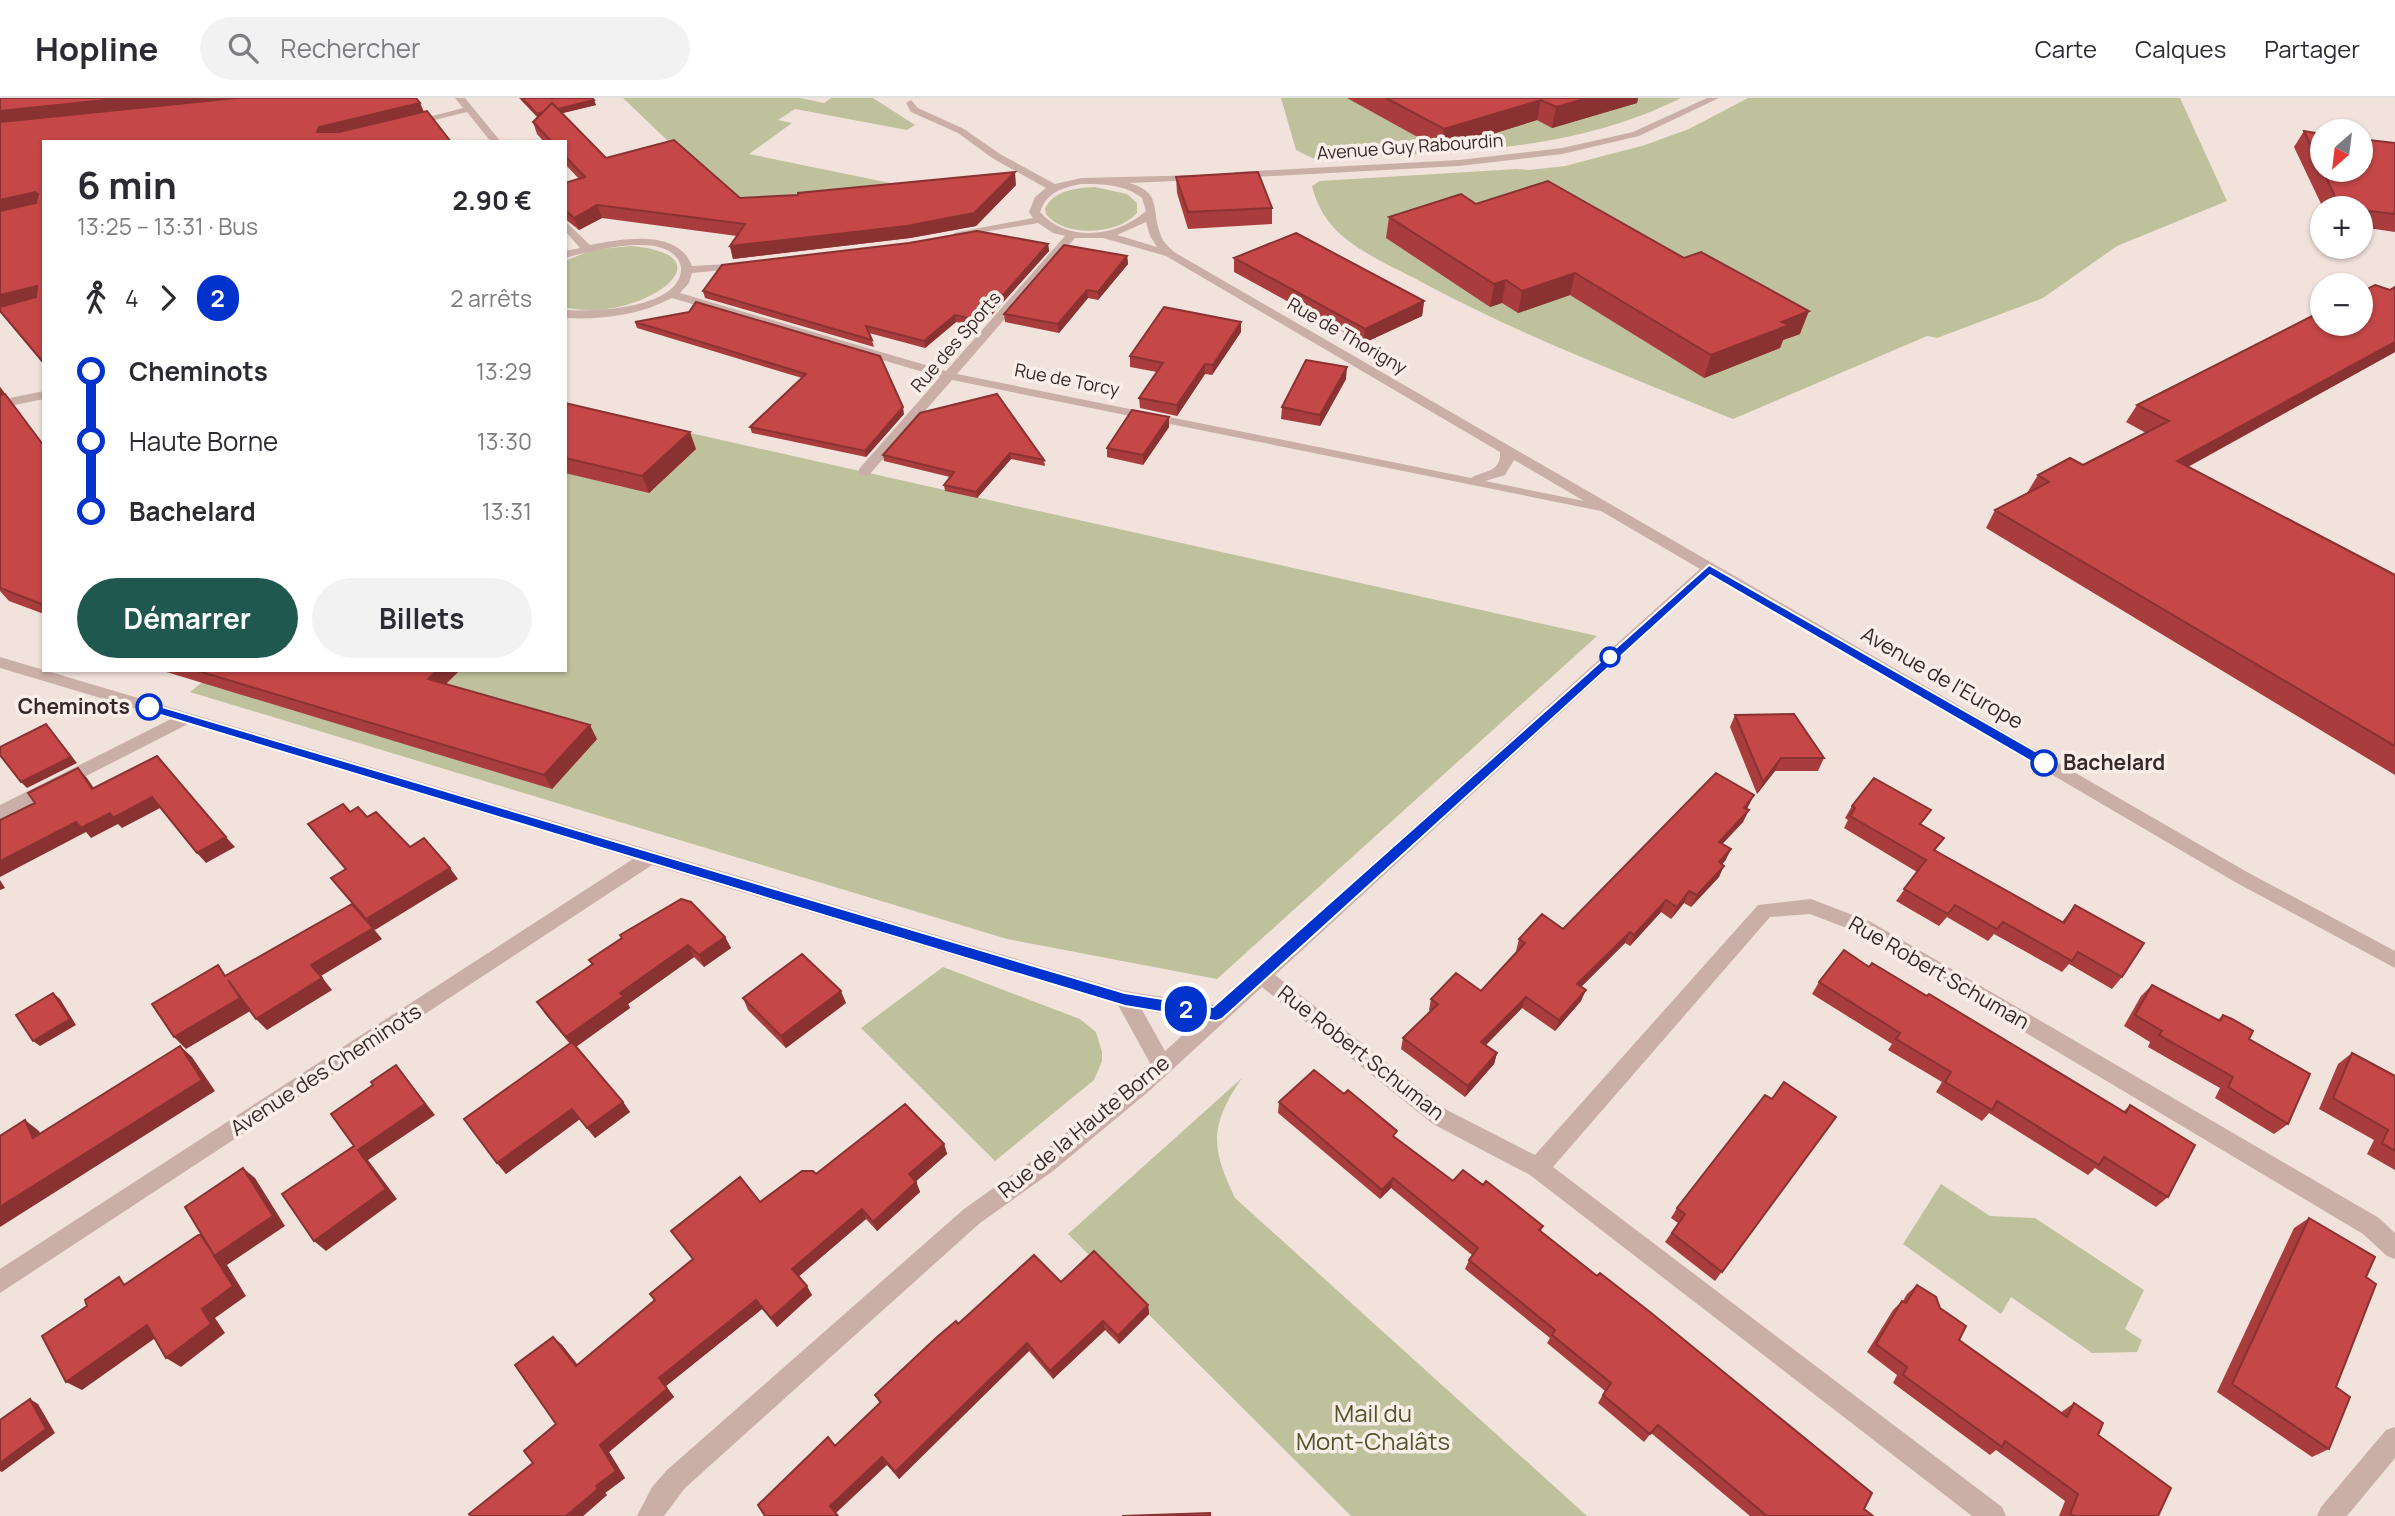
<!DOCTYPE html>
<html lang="fr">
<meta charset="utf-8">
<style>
body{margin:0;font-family:Manrope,sans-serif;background:#f2f2f3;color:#2b2b33;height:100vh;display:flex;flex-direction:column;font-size:26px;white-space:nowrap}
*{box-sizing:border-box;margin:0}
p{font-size:23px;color:#7c7c81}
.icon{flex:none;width:38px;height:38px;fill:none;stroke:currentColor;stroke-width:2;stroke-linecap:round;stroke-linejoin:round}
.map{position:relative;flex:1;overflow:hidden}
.sheet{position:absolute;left:42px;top:42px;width:525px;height:532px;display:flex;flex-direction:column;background:#fff;border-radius:0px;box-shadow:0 2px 5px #0004}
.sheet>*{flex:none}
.badge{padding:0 14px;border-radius:23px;font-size:24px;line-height:46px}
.needle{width:46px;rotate:208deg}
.buttons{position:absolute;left:2310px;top:21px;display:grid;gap:14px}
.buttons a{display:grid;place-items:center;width:63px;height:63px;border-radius:50%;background:#fff;box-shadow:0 2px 5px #0004;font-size:35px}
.map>.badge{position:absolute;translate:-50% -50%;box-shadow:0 0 0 4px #fff}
.legs{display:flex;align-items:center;gap:10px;height:77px;padding:0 35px;font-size:23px}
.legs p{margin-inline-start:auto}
.headline{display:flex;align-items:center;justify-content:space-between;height:119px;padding:0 35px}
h1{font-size:38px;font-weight:700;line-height:52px}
.cta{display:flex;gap:14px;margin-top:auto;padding:14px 35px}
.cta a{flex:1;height:80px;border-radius:42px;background:#1e584e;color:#fff;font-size:28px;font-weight:700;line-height:80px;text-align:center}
.cta a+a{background:#f2f2f3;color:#2b2b33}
ul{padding:0 35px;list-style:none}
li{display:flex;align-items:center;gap:24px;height:70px;font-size:26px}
li i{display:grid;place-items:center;width:10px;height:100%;margin:0 9px;background:currentColor}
li i::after{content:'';width:18px;height:18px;margin:-9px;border:5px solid;border-radius:50%;background:#fff}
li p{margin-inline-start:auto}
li:first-child i{background:linear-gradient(#0000 50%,currentColor 0)}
li:last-child i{background:linear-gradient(currentColor 50%,#0000 0)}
header{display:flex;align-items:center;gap:42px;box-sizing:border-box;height:98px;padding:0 35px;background:#fff;border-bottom:2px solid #e1e1e2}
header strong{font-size:33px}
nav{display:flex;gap:38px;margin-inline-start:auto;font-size:24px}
.search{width:490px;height:63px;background:#f2f2f3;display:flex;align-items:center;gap:18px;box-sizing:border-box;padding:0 24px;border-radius:38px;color:#7c7c81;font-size:26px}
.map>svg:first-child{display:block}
</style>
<header>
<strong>Hopline</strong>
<div class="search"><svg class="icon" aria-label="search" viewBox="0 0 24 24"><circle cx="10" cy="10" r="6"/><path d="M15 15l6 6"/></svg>Rechercher</div>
<nav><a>Carte</a><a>Calques</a><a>Partager</a></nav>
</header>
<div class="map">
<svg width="2395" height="1418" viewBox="0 0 2395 1418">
<rect width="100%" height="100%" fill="#f2e2dc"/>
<path fill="#bec19c" d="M623,0h177l24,5 7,-5h42l42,27 -8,5 -112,-21 -17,11 14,3 -43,31 185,38 -193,19z
M1281,0h400c-114,57 -243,55 -367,61l-18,-9z
M1748,0h432l47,103 -110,45 -74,52 -106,40 -10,-2 -194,83c-102,-42 -206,-81 -304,-133 -27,-15 -59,-28 -83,-47 -18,-14 -29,-32 -34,-53l8,-5 197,-12 12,1 36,-4 80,-21 44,-16z
M1095,89l32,7 10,9v10c-19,22 -73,25 -91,1l-1,-5c8,-19 32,-21 50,-22z
M630,148c110,9 3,80 -65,61v-46l27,-11z
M565,307l1032,231 -380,343 -210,-40 -817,-247 27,-22h348z
M943,869l137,52 16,13 6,20v9l-8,19 -99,81 -134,-133z
M1242,980c-33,48 -31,70 -7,120l352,318h-236l-283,-282z
M1941,1086l49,32 45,2 109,72 -19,39 17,11 -5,12 -45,1 -81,-56 -10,17 -98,-70z"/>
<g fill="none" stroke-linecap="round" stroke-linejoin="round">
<path fill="#caafa8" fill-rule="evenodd" d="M455,0h10l36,44h-10l-24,-30 -56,14 -5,-3 57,-15z
M1707,0h12l-80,38 -77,18 -103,12 -224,12 -5,-3 5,-3 224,-12 103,-12 71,-16z
M911,2l7,8 46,21 36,25 55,30 26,-6 123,-3 1,2 -5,3 -71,3c33,9 22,26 31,50 2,8 8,13 14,19l1073,620 148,79v17l-160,-86 -524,-307 -436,400 172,135 88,45 223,-250 53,-6 60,23 508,296 16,15v26l-8,-3 -24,-22 -506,-302 -47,-18 -40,3 -217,250 449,340 4,9h-34l-442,-341 -97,-51 -171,-137 -114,105 -95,79 -73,52 -295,265 -21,28h-27l15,-29 15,-17 297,-261 73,-52 113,-94 -32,-58 -466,-140 -652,428v-24l633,-410 -445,-135 -188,96v-15l171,-86 -171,-51v-11l1125,334 90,14 485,-436 -99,-58 -649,-131 -83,95h-10v-6l81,-92 -268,-79c-32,17 -71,22 -107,20v-8c28,2 112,-1 116,-39 1,-9 -6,-17 -14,-21 -26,-12 -75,1 -102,8v-7l15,-3 -15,-17v-10l25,24c31,-6 88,-17 102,21l55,-3v4l-4,1 -51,5 -3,10 -9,10 266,78 119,-135 -12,-3 -15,-10 -84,14v-4l4,-1 75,-14 -4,-6 6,-15 11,-9 -54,-30 -34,-25 -47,-21 -5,-9zM1081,86c21,0 44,0 61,14l4,13c-29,26 -79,32 -106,1 7,-20 22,-24 41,-28zM1146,124l4,14 7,11 -40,-12zM1075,140h28l63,18 334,196c1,21 -16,18 -29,26l-514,-104zM1514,362l70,41 -99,-20 20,-6zM1142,912l57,10 -34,31z
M44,293v8l-44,9v-8z
M2395,1329v31l-48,58h-30l4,-9 65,-77z"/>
</g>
<path fill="#a93d3d" d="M0,0l420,5 4,9 -380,30v223l-44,-53z
M519,0h73l4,7 -34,8 44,45 134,40 276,-13 -40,41 -66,12 -177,21 -3,-13 7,-10 -135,-18 -23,12 -14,-11v-36l14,-4 -14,-15v-22h-21l-7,-8 -4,-12 4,-5z
M1347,0h291l-1,5 -85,25 -15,-8 -96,30z
M2304,33l91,12v89l-34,-5v-19h-38l-29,-61z
M1176,79l96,31v16l-84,5 -11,-36z
M1476,106l324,130 -17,6 -3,8 -76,30 -134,-83 -52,18 -16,-10 -12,4 -104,-69 3,-21z
M1048,146l1,7 -61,68 -6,-1 -8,8 -18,-4 -31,26 -56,-15 3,7 2,7 -169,-49 -2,-7z
M1127,158l1,8 -30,36 -10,-2 -29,35 -54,-11 -1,-8z
M1234,160l190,43 -2,15 -58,27 -130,-71z
M2395,189v65l-207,115 207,108v200l-409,-247 9,-18 32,-17 11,-18 45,-10 63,-32 -20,-11 11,-17z
M689,214l215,102 -38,43 -114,-24 -2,-6 52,-49 -165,-50 -2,-6z
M1241,234l-29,43 -7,-1 -28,42 -37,-8 -1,-10 18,-26 -27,-5v-11z
M1346,281l-26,47 -39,-7 1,-12z
M0,289l44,59v168l-35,-13 -9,-10z
M565,305l131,46 -47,44 -84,-20z
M920,315l124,47 1,6 -34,-7 -34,39 -32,-7 -1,-6 6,-8 -66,-16 -1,-6z
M1169,319v10l-26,38 -36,-8v-9z
M160,572h300l-14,14 151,55 -45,50z
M1735,617l89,43 -6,13h-43l-18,23 -27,-67z
M1852,708l69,19 14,26 127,71 13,-17 47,72 -10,12 -43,-25 -7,8 -68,-38 -6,7 -41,-24 -8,9 -43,-25 21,-29 -73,-44 4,-8 -3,-2z
M1748,709l-5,15 -21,22 9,5 -6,12 -3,3 -3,13 -28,30 -7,-4 -13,16 -10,-7 -31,34 -5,-3 -44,44v14l-26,30 -33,-23 -36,37 11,8 -3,11 -29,33 -64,-48 2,-11 27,-27 -1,-1 2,-11 50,-8 36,-39 -1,-1 3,-12 44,-10z
M725,839l6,11 -27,19 -10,-10 -66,47 2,4 -54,39 47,55 7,10 -35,26 -15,-19 -74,55 -9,-11 73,-119 -25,-30 -8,-12 55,-38 -3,-4z
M1869,869l58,29 196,116 7,-7 38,92 -12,10 -61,-39 -7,7 -99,-62 -7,8 -46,-29 6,-10 -54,-32 4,-6 -80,-50 7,-12z
M2152,887l66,35 5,-5 26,24 39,85 -14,10 -59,-36 5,-10 -72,-41 2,-5 -26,-16 17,-30z
M743,900l103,5 -60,45 -38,-38z
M2352,955l43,23v94l-28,-16 7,-14 -55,-31 19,-45z
M1772,1001l64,18 -121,164 -50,-39 13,-19 -7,-5 6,-10z
M1279,1004l117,36 57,43 30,4 60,41 -2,5 332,285h-123l-99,-83 -7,9 -46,-39 7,-12 -58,-48 3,-5 -85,-69 4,-9 3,-5 -81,-67 -11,11 -102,-86z
M944,1046l3,10 -31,27 4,11 -43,39 -11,-12 -68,58 14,18 -35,32 -15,-18 -96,77 8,11 -65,55 16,26 -20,15 2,2 -24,21h-112l62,-53 23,-39 -3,-87 9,8 15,20 78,-65 38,-41 -22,-28 89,-29 56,-28z
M2309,1120l57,59 -30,110 -7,62 -17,8 -95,-65 77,-164z
M1917,1187l23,23 19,32 101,73 14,-10 84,113h-99l6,-15 -69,-51 -6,5 -97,-72 4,-8 -30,-23 26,-42 9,-9h1l4,-7z
M1148,1207l1,9 -30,30 -14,-14 -52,49 -24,-28 -130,128 -12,-14 -122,51 115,-112 -5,-9 83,-71z"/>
<path fill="#8a3232" d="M125,0h124l-249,25v-12z
M1588,0h50l-1,5 -85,25 4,-21z
M594,2l2,5 -57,14 -2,-5z
M1541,2l-4,20 -96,30 3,-21z
M420,5l5,12 -101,24 -7,-7 2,-5z
M1015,74l1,13 -40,41 -66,12 -177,21 -3,-13z
M35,94l8,12 -43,11v-15z
M597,107l5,13 -23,12 -5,-12z
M1048,146l1,7 -61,68v-7z
M1127,158l1,8 -30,36v-8z
M1575,175l-5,22 -52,18 4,-22z
M1506,182l-4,23 -12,4 4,-23z
M37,188l7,10 -44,14v-15z
M1087,192l1,8 -29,35 -1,-9z
M1424,203l-2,15 -58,27 1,-14z
M981,213l1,7 -8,8 -1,-7z
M1809,213l-9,23 -17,6 -3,8 -76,30 7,-23 71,-33z
M955,217l1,7 -31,26 -1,-7z
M1241,224v10l-29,43 1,-10z
M2395,244v10l-230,127 12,-18z
M1205,266v10l-28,42v-11z
M1347,269l-1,12 -26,47v-11z
M0,289l44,59 -44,-48z
M903,309l1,7 -38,43 -1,-6z
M1169,319v10l-26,38v-10z
M690,334l6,17 -47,44 -7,-17z
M1010,355l1,6 -34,39 -1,-6z
M437,572h23l-24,23 -8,-14z
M46,626l31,39 -50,25 -6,-6z
M590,627l7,14 -45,50 -8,-14z
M1781,660l-6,13 -18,23 6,-12z
M78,670l9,10 15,22 -10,-11z
M1754,697l-6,12 -10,13 6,-12z
M152,699l10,10 -40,21 -4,-4 -27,14 -5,-6 -86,45v-16l76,-39 34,-9z
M1749,712l-6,12 -30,32 6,-12z
M226,739l9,10 -29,16 -9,-10z
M1731,751l-6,12 -12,13 6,-12z
M1724,768l-5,11 -28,30 6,-12z
M450,770l8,11 -83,51 -9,-11z
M0,782l5,8 -5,2z
M1689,793l-5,12 -13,16 6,-12z
M1666,802l-5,12 -31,34 4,-11z
M373,830l9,11 -61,37 11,14 -65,40 -11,-11 55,-54z
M1630,834l-5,11 -52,52 4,-11z
M725,839l6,11 -27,19 -5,-12z
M688,847l6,12 -66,47 2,4 -56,40 -8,-11 54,-44z
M1586,892l-5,11 -26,30 4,-11z
M841,893l5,12 -60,45 -5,-12z
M53,895l7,6 16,26 -36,21 -7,-5z
M1526,899l-4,11 -44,45 3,-11z
M240,900l12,12 -66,39 -12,-12z
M180,948l12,11 23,34 -215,136v-20z
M1497,955l-3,11 -29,33 3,-11z
M396,967l39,50 -67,45 29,39 -71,52 -12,-10z
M623,1004l7,10 -35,26 -8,-10z
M572,1011l8,10 -74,55 -9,-11z
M25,1022l14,11 9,18 -15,-11z
M944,1046l3,10 -34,30 -4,-10z
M243,1070l12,10 30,48 -58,39 19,31 -31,22 10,15 -44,34 -15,-9 36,-49 -2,-75z
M1393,1080l-2,10 -11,11 2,-9z
M916,1084l4,10 -43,39 -4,-9z
M862,1111l4,10 -69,59 -5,-9z
M807,1188l5,9 -35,32 -6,-9z
M756,1202l6,9 -96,77 8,11 -65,55 16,26 -20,15 2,2 -24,21h-17l30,-30 4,-41 59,-67z
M1148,1207l1,9 -30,30 -1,-8z
M1103,1223l2,9 -52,49 -3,-8z
M147,1227l14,9 -79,56 -16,-8z
M553,1239l9,8 23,29 -9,-8z
M1027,1245l2,8 -130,128 -4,-7z
M30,1301l8,5 17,29 -53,39 -2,-1v-8z
M882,1359l5,8 -51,48 -6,-7z"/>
<path fill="#c54747" stroke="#8a3232" stroke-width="2" d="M0,0h125l-125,13z
M236,0h180l4,5 -101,24 -2,5h22l88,-21 24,31h-407v221l-44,-52v-4l36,-10 1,-11 -37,9v-84l36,-8 2,-9 -3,-2 -35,8v-78z
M522,0h70l2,2 -36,9 -6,-6 -9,9 -6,2z
M1386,0h202l-32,9 -15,-7 -97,29z
M552,5l54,55 68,-18 66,58 58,-3v-2l217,-21 -41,41 -67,13 -177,20 15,-22 -148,-19 -23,13 -9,-8v-27l20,-6 -20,-21v-14h-13l-19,-20z
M2304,33l18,3v36h39v-31l34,4v71l-34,-4v-2l-21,-1z
M1258,74l14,36 -84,4 -12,-35z
M1548,83l136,77 17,-6 108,59 -27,11 7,3 -78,30 -136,-82 -53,18 -16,-11 -12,4 -105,-67 72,-23 15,10z
M977,133l71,13 -60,68 -7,-1 -8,8 -18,-4 -31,26 -58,-15 6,14 -169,-49 19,-26 187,-22z
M1296,135l128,68 -59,28 -131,-71z
M1064,147l63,11 -29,36 -11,-2 -29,34 -54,-10z
M2375,187l15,5 5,-3v55l-218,119 218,114v171l-400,-236 54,-28 -11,-7 32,-17 13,7 86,-44 -32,-16 185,-94v13h39v-32z
M696,204l184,54 23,51 -38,44 -115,-24 56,-53 -171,-52 54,-10z
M1164,209l77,15 -28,43 -8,-1 -28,41 -38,-7 24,-35 -33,-7z
M1306,262l41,7 -27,48 -38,-8z
M5,296l39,52v159l-44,-17v-193z
M997,296l47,66 -34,-7 -34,39 -32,-7 10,-13 -71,-17 37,-42z
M565,305l125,29 -48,44 -77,-18z
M1132,312l37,7 -26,38 -36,-7z
M195,572h242l-9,9 162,46 -46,50z
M1794,616l30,44h-43l-18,24 -28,-67z
M46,626l25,33 -50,25 -21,-27v-8z
M157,658l69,81 -29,16 -45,-56 -39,21 -3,-5 -29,15 -5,-6 -76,39v-41l35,-17 -7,-10 50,-25 14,21z
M1716,675l38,22 -10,13 5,2 -30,32 12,7 -12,13 5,4 -27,29 -8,-4 -12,16 -11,-7 -32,35 -4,-3 -53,52 9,6 -27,30 -33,-23 -45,45 16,11 -29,33 -65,-48 35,-34 -7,-5 25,-26 25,18 44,-48 -6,-4 23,-25 21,15z
M1874,680l57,32 -11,14 24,14 -10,12 130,73 11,-18 69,38 -22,34 -44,-25 -6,9 -69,-39 -6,7 -42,-24 -7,9 -44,-25 22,-29 -76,-44 5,-8 -3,-2z
M343,706l7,8 8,-5 9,10 9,-5 34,35 14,-9 26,30 -84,51 -35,-41 15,-9 -38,-45z
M681,801l10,3 34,35 -26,18 -11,-10 -68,48 4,3 -58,41 -29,-35 56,-38 -4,-4 33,-22 -2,-3z
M352,806l21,24 -62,37 11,13 -66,41 -28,-39 12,18 -66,39 -22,-33 66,-39 7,11z
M1844,852l25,17 3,-4 55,33 2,-2 197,119 4,-8 65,40 -27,52 -64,-40 -5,8 -102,-64 -5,9 -47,-28 6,-10 -55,-33 4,-6 -81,-51z
M802,856l39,37 -60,45 -38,-38z
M2152,887l68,36 3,-6 9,4 21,12 -4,8 61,35 -22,50 -60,-37 5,-10 -74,-42 3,-4 -27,-16z
M53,895l17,26 -37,22 -17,-26z
M572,944l51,60 -36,26 -15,-19 -75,54 -33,-44z
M180,948l22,34 -202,127v-71l25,-16 8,18z
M2352,955l43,23v75l-13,-8 6,-13 -55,-32z
M396,967l29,39 -67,46 28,39 -72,52 -32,-47 72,-48 -23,-32 42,-29 -2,-3z
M1314,972l30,24 4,-4 49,41 -4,5 60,45 10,-11 20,15 3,-4 57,45 -4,4 58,46 3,-3 50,39 222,181 -8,16 9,7h-106l-109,-91 -8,9 -47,-39 8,-12 -59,-48 3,-5 -86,-70 9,-12 -85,-70 -11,12 -103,-88z
M1784,984l52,35 -114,155 -50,-39 13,-19 -8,-6 88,-113 7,4z
M905,1006l39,40 -35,30 7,8 -43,40 -11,-13 -70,60 15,17 -36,32 -15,-18 -97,78 8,11 -67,56 16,26 -20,15 2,3 -32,27h-95l-2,-2 64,-51 -9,-12 32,-27 -41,-59 38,-28 23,29 79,-66 -5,-6 43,-35 -22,-28 69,-54 20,25 42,-31h11l3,3z
M243,1070l30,48 -59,40 19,30 -31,23 9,15 -45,34 -19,-33 -81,57 -24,-46 45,-30 -2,-6 34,-23 5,8 76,-51 14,21 -29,-48z
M2309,1120l66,39 -9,20 10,7 -40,103 14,10 -21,52 -97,-65z
M1094,1153l54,54 -30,31 -15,-15 -53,50 -23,-28 -132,129 -13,-15 -52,49 8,10h-73l-7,-11 70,-68 7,9 46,-44 -6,-7 62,-58 19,-16 2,3 76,-69 27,27z
M1917,1187l19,12 4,11 26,18 -7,14 108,77 7,-14 29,20 -5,12 73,53 -13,28h-84l-4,-2 8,-20 -73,-53 -3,6 -99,-72 4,-8 -31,-23 26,-43 4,2z
M30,1301l16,30 -46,34v-43z
M1210,1415v3h-88z"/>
<path fill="#03c" stroke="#fff" stroke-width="2" d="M1709,467l340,194v7h-10l-329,-191 -488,444 -6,2 -91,-15 -981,-296 -1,-3 6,-4 976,290 88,14z"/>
<g fill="#fff" stroke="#03c" stroke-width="3.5">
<circle cx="1610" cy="559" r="9"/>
<circle cx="149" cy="609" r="12"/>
<circle cx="2044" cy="665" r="12"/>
</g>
<g text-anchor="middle" stroke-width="7" stroke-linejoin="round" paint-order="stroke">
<g font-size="18" fill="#372928" stroke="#faeee9">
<text transform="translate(1410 49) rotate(-4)" y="6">Avenue Guy Rabourdin</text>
<text transform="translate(1347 238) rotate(30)" y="6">Rue de Thorigny</text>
<text transform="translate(956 244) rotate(-49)" y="6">Rue des Sports</text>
<text transform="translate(1067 282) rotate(11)" y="6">Rue de Torcy</text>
</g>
<g font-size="21" fill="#372928" stroke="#faeee9">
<text transform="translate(1942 580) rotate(30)" y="7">Avenue de l'Europe</text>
<text transform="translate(1939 875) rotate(30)" y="7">Rue Robert Schuman</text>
<text transform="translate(1361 955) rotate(38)" y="7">Rue Robert Schuman</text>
<text transform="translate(326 972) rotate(-33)" y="7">Avenue des Cheminots</text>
<text transform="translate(1084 1029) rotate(-39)" y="7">Rue de la Haute Borne</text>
</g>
<g font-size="21" font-weight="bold" fill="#372928" stroke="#faeee9" text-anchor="end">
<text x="130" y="616">Cheminots</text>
<text x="2063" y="672" text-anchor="start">Bachelard</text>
</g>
<g font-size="24" fill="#50552c" stroke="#faeee9">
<text x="1373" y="1324">Mail du<tspan x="1373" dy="28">Mont-Chalâts</tspan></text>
</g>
</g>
</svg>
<div class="buttons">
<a><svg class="needle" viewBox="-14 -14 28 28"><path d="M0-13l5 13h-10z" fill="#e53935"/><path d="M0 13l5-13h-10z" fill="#7c7c81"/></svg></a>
<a>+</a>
<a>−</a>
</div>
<b class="badge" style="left:1186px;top:911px;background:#03c;color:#fff">2</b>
<section class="sheet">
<div class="headline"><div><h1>6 min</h1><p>13:25 – 13:31 · Bus</p></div><b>2.90 €</b></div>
<div class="legs"><svg class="icon" aria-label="walk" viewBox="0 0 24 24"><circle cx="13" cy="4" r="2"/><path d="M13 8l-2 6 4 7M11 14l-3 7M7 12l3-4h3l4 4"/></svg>4<svg class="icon" aria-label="forward" viewBox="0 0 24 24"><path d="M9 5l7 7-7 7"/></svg><b class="badge" style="background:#03c;color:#fff">2</b><p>2 arrêts</p></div>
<ul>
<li><i style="color:#03c"></i><b>Cheminots</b><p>13:29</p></li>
<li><i style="color:#03c"></i><span>Haute Borne</span><p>13:30</p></li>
<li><i style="color:#03c"></i><b>Bachelard</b><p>13:31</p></li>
</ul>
<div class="cta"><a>Démarrer</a><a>Billets</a></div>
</section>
</div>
